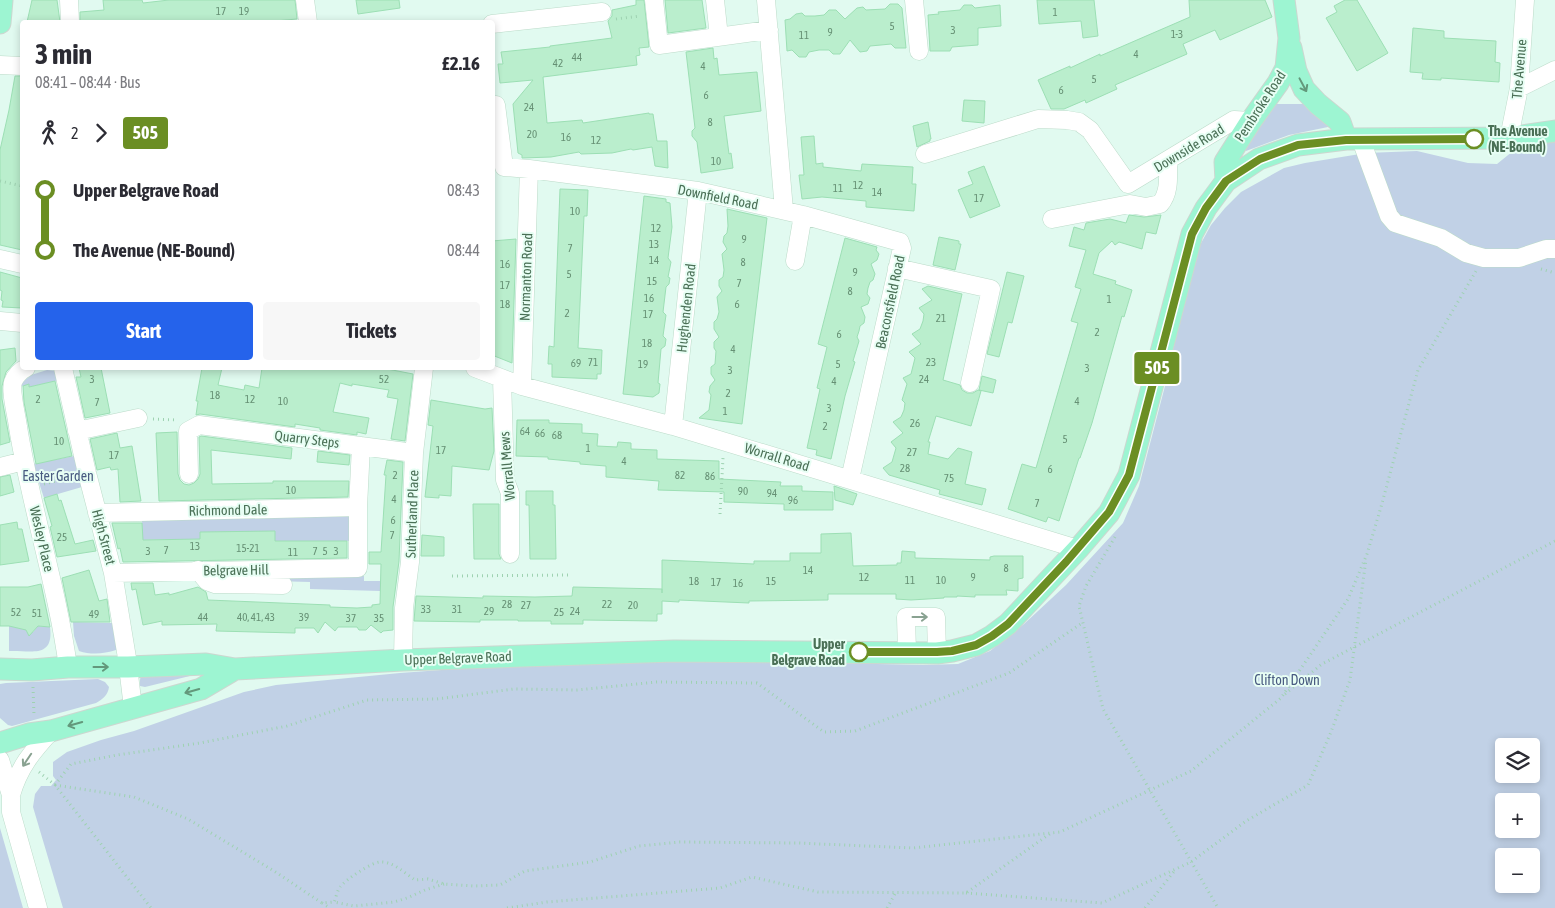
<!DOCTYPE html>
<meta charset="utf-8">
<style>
body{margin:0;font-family:"Asap Condensed",sans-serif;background:#f7f7f7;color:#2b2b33;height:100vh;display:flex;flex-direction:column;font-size:19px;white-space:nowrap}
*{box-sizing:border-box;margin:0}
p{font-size:16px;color:#7c7c81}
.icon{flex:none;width:28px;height:28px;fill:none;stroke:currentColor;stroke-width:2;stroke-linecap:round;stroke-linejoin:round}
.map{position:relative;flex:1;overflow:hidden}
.drawer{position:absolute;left:20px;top:20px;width:475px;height:350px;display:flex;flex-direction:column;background:#fff;border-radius:5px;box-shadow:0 2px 8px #0003}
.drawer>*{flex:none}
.badge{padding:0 10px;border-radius:4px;font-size:18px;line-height:32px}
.tools{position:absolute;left:1495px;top:738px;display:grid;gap:10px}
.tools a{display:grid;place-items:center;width:45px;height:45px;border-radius:5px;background:#fff;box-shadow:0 2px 8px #0003;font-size:25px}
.map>.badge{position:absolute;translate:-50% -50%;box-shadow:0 0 0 2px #fff}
.legs{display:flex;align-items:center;gap:8px;height:55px;padding:0 15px;font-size:16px}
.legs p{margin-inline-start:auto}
.summary{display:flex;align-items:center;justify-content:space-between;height:85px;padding:0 15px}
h1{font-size:28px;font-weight:700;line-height:38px}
.button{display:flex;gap:10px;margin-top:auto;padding:10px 15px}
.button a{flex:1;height:58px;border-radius:5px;background:#2563eb;color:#fff;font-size:20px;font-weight:700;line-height:58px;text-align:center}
.button a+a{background:#f7f7f7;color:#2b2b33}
ul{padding:0 15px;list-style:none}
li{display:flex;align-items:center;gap:18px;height:60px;font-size:19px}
li i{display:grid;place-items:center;width:8px;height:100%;margin:0 6px;background:currentColor}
li i::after{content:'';width:12px;height:12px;margin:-6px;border:4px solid;border-radius:50%;background:#fff}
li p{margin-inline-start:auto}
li:first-child i{background:linear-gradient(#0000 50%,currentColor 0)}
li:last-child i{background:linear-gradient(currentColor 50%,#0000 0)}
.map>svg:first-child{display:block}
</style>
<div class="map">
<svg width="1555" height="908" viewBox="0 0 1555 908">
<rect width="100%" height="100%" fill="#e1faf0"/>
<path fill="#c1d1e6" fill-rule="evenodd" d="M1276,104h31l21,19v4l-39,8 -43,16 -1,-5z
M1555,141v767h-1492l-30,-101 2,-13 6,-8h10l5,-6 -3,-4v-14l14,-10 34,-12 33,-9 110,-39 32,-7 124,-12 110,-8 180,-5 233,5 35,-1 32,-13 34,-27 42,-39 57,-62 16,-37 26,-100 14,-64 21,-77 11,-20 14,-17 16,-16 43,-24 21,-5 61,-10 51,-2 51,12 29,1 21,-17zM1504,746h27v28h-27zM1504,801h27v28h-27zM1504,856h27v28h-27z
M47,370l10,1 4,9 -32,7v-2l-12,2 14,-12z
M74,456l8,31 -38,11 -11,-34z
M353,515v26h-78v-10l-75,8 -66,1 8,-13v-8z
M241,574l123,2v5h17l-1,10 -70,-2v-7l-70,-2z
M73,622l42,1 3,24 -2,3c-12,4 -25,5 -37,1l-5,-15z
M9,626h15l3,5 6,1 5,-6 12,1c4,32 -19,23 -41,24z
M198,674l-53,13 -5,-1v-6l1,-5z
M98,679l7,3 4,5c-1,8 -6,12 -13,16l-84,23 -4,-1 -8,-7v-34l6,-1z
M0,828l23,80h-23z"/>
<path fill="#baeecd" stroke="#9cdfb4" d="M32,0h25l3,22h-33z
M103,0h39l1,3 26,-3h126l2,19 -34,3h-183v-10l24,-2z
M356,0h43l1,8 -42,6z
M636,0h8l5,47 -10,1 1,7 -4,1 1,9 -94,12 4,46 35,-3 1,3 66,-10v1h4l4,27h10l1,27 -13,-2 -3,-19 -19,3 -2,-1 -19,4 -31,1 -2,-2 -28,5 -29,1v-3l-4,-2 -5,-49 20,-24 -33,3 -2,-19h5l-2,-12 49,-5v-1l62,-8 -4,-17 4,-5v-6l24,-5z
M665,0h37l4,28 -38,5z
M1037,0h57l4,36 -15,2 -2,-17 -42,3z
M1189,0h76l7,17 -52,23 -5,-10 -32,14 4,10 -72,31 2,4 -31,14 -1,-3 -21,9h-13l-13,-29 32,-14v2l30,-14v2l90,-39z
M1345,0h12l31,53 -31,18 -31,-53 11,-6 -3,-6z
M890,4h8l4,4 4,40h-11l-4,-4 -10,1 -11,1 -3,5 -7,1 -10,-12 -10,14h-7l-4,-4h-10l-10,2 -3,5h-7l-7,-7 -5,1 -2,-31 5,-1 6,-5 6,-1 3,3h10l9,-1 5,-5h7l9,9 12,-11 6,-1 3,3 19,-1z
M964,5h8l3,3 25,-3 1,21 -23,2v17l-26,2 -2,4h-20l-2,-36 11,-1 -1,-2 22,-2z
M1413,28l31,3v7l52,3 -1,21 5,1 -1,19 -58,-4v2l-19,-1 1,-6 -13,-1z
M713,48l1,11 3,-1 2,17 38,-3 4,39 -37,5 5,38 2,-1 2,15 -32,5 -4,-31 -5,-6v-5l3,-3 -9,-76z
M15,76h7v174l-22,-5v-95l9,-40z
M964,100l21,1 -1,22 -22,-2z
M928,122l3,17h-1v2l-13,6 -4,-21z
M814,136l2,28 7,-1v4l38,4 1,-7 51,3 -1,17h4l-2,27 -48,-4v-6l-44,-4 -20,2 -3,-24h5l-3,-38z
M984,166l16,40 -30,12 -12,-28 15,-6 -5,-12z
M560,189l28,1 -1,26h-3l-6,132 24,2 -1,24h-4v5l-45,-2v-13h-4l1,-18 5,1z
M644,196l22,3v3l4,1 2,24 -4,31 3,4 -3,15 2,1 -1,6 -3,3 -3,25 3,3 -3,21 3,3 -1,7 -4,3 -3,34 2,1 -1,9 -6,4 -30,-3z
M727,209l40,9 -25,206 -43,-6 10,-8 2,-15 -2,-3 1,-6 5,-6 -4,-6v-7l4,-3 1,-13 -2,-3v-6l5,-5 -5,-8v-7l3,-3 2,-7 -2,-15 5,-6 -3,-5v-6l4,-3 1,-7 -2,-16 5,-5 -4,-7 1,-6 3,-3 1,-7z
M1129,215l15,2 17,-2 -5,19 -10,-2 -4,17 -23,-7 -4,3 -3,-4 -13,12 -6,21 23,7 -1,3 17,6 -8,27 -2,-1 -30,107 -12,35h-1l-20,63 -11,-4 -2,5 -38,-13 14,-45 14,4 42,-145 -7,-2 10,-32 -6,-2 11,-37 -17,-4 5,-19 10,3 2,-7 24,-4 16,4z
M939,237l20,4v3h2l-6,26 -22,-5z
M845,238l32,9 -1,3 3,4 -2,6 -6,4 4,10 -2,6 -3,2 -2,6 -1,6 3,4 -2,6 -7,3 4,10 -1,6 -4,3 -1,5 -2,6 2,4 -6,20 2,1 -10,34 -14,63 -15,-4 1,-5 -10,-2 13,-59 -3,-1 10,-41 -9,-3z
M516,239l-4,124 -20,-8v-114z
M0,272l22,6v30l-20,-1 1,-6 -2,-1 1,-9 -2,-1z
M1007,272l17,4 -12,47 -4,-1 -9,35 -12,-3z
M928,286l34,8 -19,86 17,5 2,5 5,3h6l5,-3 3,1 -10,35 -35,-10 -8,26h2l-2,12 20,5 10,-11 14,4 -7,32 21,5 -4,16 -43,-11 1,-4 -51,-15 -6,-7 9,-6 4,-14 -5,-6 12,-9 -10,-11 8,-5 3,-7 1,-7 -3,-3 5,-16 -4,-6 8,-4 4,-16 -6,-6 12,-8 -9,-10 8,-5 3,-8 1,-7 -5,-6 13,-8 -10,-11z
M15,348l1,13 -10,11 -4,14v13l8,43 -10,3v-95z
M79,368h22l9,45 -25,5 -9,-41h5z
M202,368h20l-4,17 26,5 1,-5 14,3 3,-20h120l31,6 -8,67 -14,-2 7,-40 -11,-2 2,-7 -37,-6v2l-12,-3 -7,29 36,6 -3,16 -9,-2v3l-37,-5v-2l-25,-4v3l-95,-13 -4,1 2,-14h-2z
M982,376l14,4 -3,13 -14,-3z
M55,381l17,75 -36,8 -12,-62 -1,-16 6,-2v3z
M431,400l54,9 7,-1 2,43 -5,19 -37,-4 -1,30 -12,-1v3l-14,-1 8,-71 -5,-1z
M517,420h32v3l33,1v9l16,1 -1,12 20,1 1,-5 13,1v6l26,1v9l62,2v18l62,3 -1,4h22v5l31,1v18h-49v-6l-60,-2v-10l-66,-2 1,-9 -53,-4v-11l-26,-2v-2l-32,-3v-2l-32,-1z
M177,432l1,42 2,6 4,4 5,1 5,-2 4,-4 2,-5 -1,-37 2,-1 91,12 -1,11 -80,-9 1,34 61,-1v-2h76l-1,16 -189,4 -3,-68z
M117,433l3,15 12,-2 9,55 -21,1 -2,-33 -7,1 -1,-3 -13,3 -7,-31z
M318,451l32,4 -1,10 -32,-3z
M387,460l16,2 -4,99 -6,46v23l-10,1 -2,2 -10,-8 -5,5h-7l-2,-3h-19l-3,4 -10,-9 -7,11 -4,-5h-19v5l-79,-2 1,-7 -55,1v-4l-19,4 -7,-36 -4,1 -1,-7h22l2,12 14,-2v2l29,-8 8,5 2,8 122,5v2l27,1 15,-1v-2l8,-1 1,-40h-12v-12h12l5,-77h-2z
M10,475l4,17 -14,4v-19z
M834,486l23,8 -4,11 -18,-5z
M526,491h27v14h2l1,54h-26l-1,-54h-3z
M57,494l2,7 2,-1 14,44 18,-4 3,11 -39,6 -7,-30 2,-1 -8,-28z
M473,504h26v50l2,5h-27z
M17,522l1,7h4l7,32 -29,4v-40z
M112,523h30l1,17 57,-1v-7l75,-1v10h72v17l-224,4 -3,-14 -2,1z
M851,533l2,33 44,-1v-2h4l1,-12 13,1v6l75,2v-3l4,-1h29v22l-5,1v12l-12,-1 1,5h-32v2l-18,-1v1h-13v1l-33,2 -15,-1v-5h-68v6l-79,1v2l-70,-3v2l-17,-1v13h-5v7l-74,-1v4h-32v-3h-33v-1h-38v2l-66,-1 2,-25 67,2v-2l52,1 37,-1 1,-9 89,2v4v-33l92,4v-3h36v-8h31v-19z
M422,535l22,2v19h-23z
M89,570l10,31 8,-2 3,23h-39l-9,-44z
M41,584l9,43 -12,-1 -9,10 -3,-6 -17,-4h-9v-39h28z"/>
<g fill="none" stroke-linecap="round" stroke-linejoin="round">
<g stroke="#bcdbc9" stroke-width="19">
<path id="minor" d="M69,0l1,21
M305,0l3,22
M654,0l5,45 110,-15
M715,0l4,37
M766,0l18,210
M914,0l5,51
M492,24l110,-12
M0,65l22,1
M1519,88l36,-18
M496,105l8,62 25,2 169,22 105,24 97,27 2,6 -52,231
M1509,138l10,-50 6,-88
M1361,140l28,76 6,7 46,15 25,15 18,5h35l27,-9h9
M925,154l113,-35 29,1 12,2 11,8 38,54 106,-64 17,1
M1052,219l78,-15 16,3 14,-3c10,-11 8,-28 8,-43
M0,259l22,5
M795,261l8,-46
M897,268l94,21 -21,94
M0,321l22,2
M26,368c-5,2 -11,8 -13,14 -3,9 4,35 5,45 13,81 39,159 50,240
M63,368l24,105 26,100 14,85 6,50
M475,368l47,18 151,40 405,123
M502,379l3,101 5,13v61
M522,386l7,-217
M673,426l25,-235
M77,431l61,-13
M0,467l24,-6
M189,474l-1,-43 11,-6 215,28
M97,513l261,-6
M198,570l9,11 8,3 68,1
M113,573l245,-5v-61l3,-61
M907,652l-1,-35h30l1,36
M403,660l1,-52 6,-46 4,-109 10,-85
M0,760l11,35v17l27,96
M11,795c8,-28 21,-43 40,-64"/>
</g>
<g stroke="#ccd7d0" stroke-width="23">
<path id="major" d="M0,23l2,-23
M1291,48l5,23 8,18 14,15 22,18 6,17
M1226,181l-1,-19 26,-41 27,-38 8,-15 3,-30 -5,-38
M0,669l32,1 36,-3h60l78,-3 29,5 168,-9 271,-9 263,2 15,-2 24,-6 16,-9 16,-12 70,-75 31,-36 20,-38 63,-241 14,-26 20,-27 33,-22 39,-14 48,-6 163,-1 46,-7
M0,743l29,-9 22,-3 150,-42 34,-20"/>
</g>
<path stroke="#9ed2b1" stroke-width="3" stroke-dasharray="1 4" stroke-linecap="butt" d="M616,19l24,-3
M0,181l22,5
M1541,269l14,4
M153,419l24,1
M44,484l28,-7
M720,514l3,-56
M1115,537l-29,49 -7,20 24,103 115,199
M452,576l118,-1
M33,687l1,29
M1285,694l37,-30 233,-123
M39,772l16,13 96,123
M55,785l16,-21 46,-9 83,-12 87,-17 80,-26 70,-1 77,-10 63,1 80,-8 100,1 67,49 31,-1 154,-58 73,-50
M55,785l79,12 54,22 86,52 48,32 12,-1
M444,884l-19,6 -18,8 -13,4 -40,4 -20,-4c2,-4 3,-11 6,-15 5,-7 32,-25 40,-25 12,-1 25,11 35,18l13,-1 16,5 30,2 26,-1 25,-14 65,-9 49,-16 41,-4 118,1 115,5 147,-16 131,-61 90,-73 67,-99 19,-45 14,-47 37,-137 58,-99
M966,893l136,10 89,-41 55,-41 62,-36 23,-53 19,-52 16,-121
M322,903l8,5
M507,908l40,-6 173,-14 32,-11 66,15 148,1 85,-60
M887,908l9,-16
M1145,908l31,-39"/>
<use href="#minor" stroke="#fff" stroke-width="18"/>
<use href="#major" stroke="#9df5d2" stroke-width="21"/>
</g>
<defs><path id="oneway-shaft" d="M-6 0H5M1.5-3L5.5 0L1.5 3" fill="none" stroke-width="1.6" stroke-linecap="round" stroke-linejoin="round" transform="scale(1.25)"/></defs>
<g stroke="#63987b">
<use href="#oneway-shaft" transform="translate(1303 85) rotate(62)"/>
<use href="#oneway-shaft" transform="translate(101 667)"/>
<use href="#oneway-shaft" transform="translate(192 691) rotate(164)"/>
<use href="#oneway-shaft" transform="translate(75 724) rotate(164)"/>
</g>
<g stroke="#89a291">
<use href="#oneway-shaft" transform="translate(920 617)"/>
<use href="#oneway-shaft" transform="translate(27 760) rotate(124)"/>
</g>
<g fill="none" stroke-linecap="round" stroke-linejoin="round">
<g stroke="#fff" stroke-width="11">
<path id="line-1" d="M859,652h78l15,-1 24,-6 16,-9 16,-12 58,-62 43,-50 20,-37 63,-241 14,-26 20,-27 34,-22 38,-14 48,-5 128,-1"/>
</g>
<use href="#line-1" stroke="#6b8e23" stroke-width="8"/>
</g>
<g fill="#fff" stroke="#6b8e23" stroke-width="2.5">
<circle cx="1474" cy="139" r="9"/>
<circle cx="859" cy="652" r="9"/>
</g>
<g text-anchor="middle" stroke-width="4" stroke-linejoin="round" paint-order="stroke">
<g font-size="11" fill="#669074">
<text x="221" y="15">17</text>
<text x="244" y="15">19</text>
<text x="1055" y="16">1</text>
<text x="892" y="30">5</text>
<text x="953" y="34">3</text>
<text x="830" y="36">9</text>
<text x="1177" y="38">1-3</text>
<text x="804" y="39">11</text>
<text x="1136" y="58">4</text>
<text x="577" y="61">44</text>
<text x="558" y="67">42</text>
<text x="703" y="70">4</text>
<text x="1094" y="83">5</text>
<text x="1061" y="94">6</text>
<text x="706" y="99">6</text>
<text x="529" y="111">24</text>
<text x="710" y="126">8</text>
<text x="532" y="138">20</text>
<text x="566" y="141">16</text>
<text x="596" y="144">12</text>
<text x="716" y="165">10</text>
<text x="858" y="189">12</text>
<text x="838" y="192">11</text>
<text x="877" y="196">14</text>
<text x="979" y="202">17</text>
<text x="575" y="215">10</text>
<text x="656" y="232">12</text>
<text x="744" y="243">9</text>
<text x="654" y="248">13</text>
<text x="570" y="252">7</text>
<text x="654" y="264">14</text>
<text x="743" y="266">8</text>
<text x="505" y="268">16</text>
<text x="855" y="276">9</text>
<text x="569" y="278">5</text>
<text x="652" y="285">15</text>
<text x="739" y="287">7</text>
<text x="505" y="289">17</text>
<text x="850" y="295">8</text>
<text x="649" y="302">16</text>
<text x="1109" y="303">1</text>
<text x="505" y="308">18</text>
<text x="737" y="308">6</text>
<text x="567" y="317">2</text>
<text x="648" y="318">17</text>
<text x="941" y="322">21</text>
<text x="1097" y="336">2</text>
<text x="839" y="338">6</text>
<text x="647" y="347">18</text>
<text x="733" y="353">4</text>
<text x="593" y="366">71</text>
<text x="931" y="366">23</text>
<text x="576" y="367">69</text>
<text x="643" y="368">19</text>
<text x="838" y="368">5</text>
<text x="1087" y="372">3</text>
<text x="730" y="374">3</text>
<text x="92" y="383">3</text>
<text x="384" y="383">52</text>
<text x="924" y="383">24</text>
<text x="834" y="385">4</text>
<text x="728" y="397">2</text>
<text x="215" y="399">18</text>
<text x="38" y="403">2</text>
<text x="250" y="403">12</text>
<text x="283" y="405">10</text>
<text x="1077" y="405">4</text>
<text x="97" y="406">7</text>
<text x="829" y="412">3</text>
<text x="725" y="415">1</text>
<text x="915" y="427">26</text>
<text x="825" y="430">2</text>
<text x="525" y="435">64</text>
<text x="540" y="437">66</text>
<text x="557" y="439">68</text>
<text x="1065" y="443">5</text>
<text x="59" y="445">10</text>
<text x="588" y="452">1</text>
<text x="441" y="454">17</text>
<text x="912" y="456">27</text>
<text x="114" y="459">17</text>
<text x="624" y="465">4</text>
<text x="905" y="472">28</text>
<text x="1050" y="473">6</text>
<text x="395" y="479">2</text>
<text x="680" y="479">82</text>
<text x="710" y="480">86</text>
<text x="949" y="482">75</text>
<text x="291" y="494">10</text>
<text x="743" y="495">90</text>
<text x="772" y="497">94</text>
<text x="394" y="503">4</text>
<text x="793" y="504">96</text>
<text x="1037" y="507">7</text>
<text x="393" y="524">6</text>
<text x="392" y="539">7</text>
<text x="62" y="541">25</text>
<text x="195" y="550">13</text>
<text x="248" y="552">15-21</text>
<text x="166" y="554">7</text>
<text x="148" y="555">3</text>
<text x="315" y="555">7</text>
<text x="325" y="555">5</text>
<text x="336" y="555">3</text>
<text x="293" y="556">11</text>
<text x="1006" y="572">8</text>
<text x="808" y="574">14</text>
<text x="864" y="581">12</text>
<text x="973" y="581">9</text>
<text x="910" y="584">11</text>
<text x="941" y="584">10</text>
<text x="694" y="585">18</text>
<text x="771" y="585">15</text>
<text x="716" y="586">17</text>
<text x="738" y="587">16</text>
<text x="507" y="608">28</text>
<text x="607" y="608">22</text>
<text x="526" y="609">27</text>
<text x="633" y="609">20</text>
<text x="426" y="613">33</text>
<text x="457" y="613">31</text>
<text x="489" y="615">29</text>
<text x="575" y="615">24</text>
<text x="16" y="616">52</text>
<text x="559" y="616">25</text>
<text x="37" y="617">51</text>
<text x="94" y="618">49</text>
<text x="203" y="621">44</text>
<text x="256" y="621">40, 41, 43</text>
<text x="304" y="621">39</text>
<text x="351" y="622">37</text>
<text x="379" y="622">35</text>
</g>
<g font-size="14" fill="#4a7056" stroke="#e7fef4">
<text transform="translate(1519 69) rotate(-85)" y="5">The Avenue</text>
<text transform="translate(1260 106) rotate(-57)" y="5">Pembroke Road</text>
<text transform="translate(1189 148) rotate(-31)" y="5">Downside Road</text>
<text transform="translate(718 197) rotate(11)" y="5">Downfield Road</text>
<text transform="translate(526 277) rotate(-88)" y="5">Normanton Road</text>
<text transform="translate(890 302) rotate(-78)" y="5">Beaconsfield Road</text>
<text transform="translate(686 308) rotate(-84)" y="5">Hughenden Road</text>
<text transform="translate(307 439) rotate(7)" y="5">Quarry Steps</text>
<text transform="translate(777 457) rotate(17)" y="5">Worrall Road</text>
<text transform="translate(507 466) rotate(-95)" y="5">Worrall Mews</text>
<text transform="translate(228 510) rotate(-1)" y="5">Richmond Dale</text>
<text transform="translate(412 514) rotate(-88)" y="5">Sutherland Place</text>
<text transform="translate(104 537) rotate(75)" y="5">High Street</text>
<text transform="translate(42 539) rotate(77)" y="5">Wesley Place</text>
<text transform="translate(236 570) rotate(-1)" y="5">Belgrave Hill</text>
<text transform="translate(458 658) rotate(-2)" y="5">Upper Belgrave Road</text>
</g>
<g font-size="14" font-weight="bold" fill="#4a7056" stroke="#e7fef4" text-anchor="start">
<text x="1488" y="136">The Avenue<tspan x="1488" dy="16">(NE-Bound)</tspan></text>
<text x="845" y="649" text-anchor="end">Upper<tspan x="845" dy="16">Belgrave Road</tspan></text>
</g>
<g font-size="14" fill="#485a80" stroke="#e7fef4">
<text x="58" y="481">Easter Garden</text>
<text x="1287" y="685">Clifton Down</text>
</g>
</g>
</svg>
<div class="tools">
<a><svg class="icon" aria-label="layers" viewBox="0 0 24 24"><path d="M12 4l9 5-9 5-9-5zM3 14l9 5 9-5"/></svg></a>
<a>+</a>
<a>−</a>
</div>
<b class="badge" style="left:1157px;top:368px;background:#6b8e23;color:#fff">505</b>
<section class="drawer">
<div class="summary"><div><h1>3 min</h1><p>08:41 – 08:44 · Bus</p></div><b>£2.16</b></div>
<div class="legs"><svg class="icon" aria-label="walk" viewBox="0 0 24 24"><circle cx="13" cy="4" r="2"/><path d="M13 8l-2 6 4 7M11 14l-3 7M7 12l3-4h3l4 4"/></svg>2<svg class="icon" aria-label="forward" viewBox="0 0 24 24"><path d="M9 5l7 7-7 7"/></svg><b class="badge" style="background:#6b8e23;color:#fff">505</b></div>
<ul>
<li><i style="color:#6b8e23"></i><b>Upper Belgrave Road</b><p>08:43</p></li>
<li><i style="color:#6b8e23"></i><b>The Avenue (NE-Bound)</b><p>08:44</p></li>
</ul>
<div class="button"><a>Start</a><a>Tickets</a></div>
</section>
</div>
